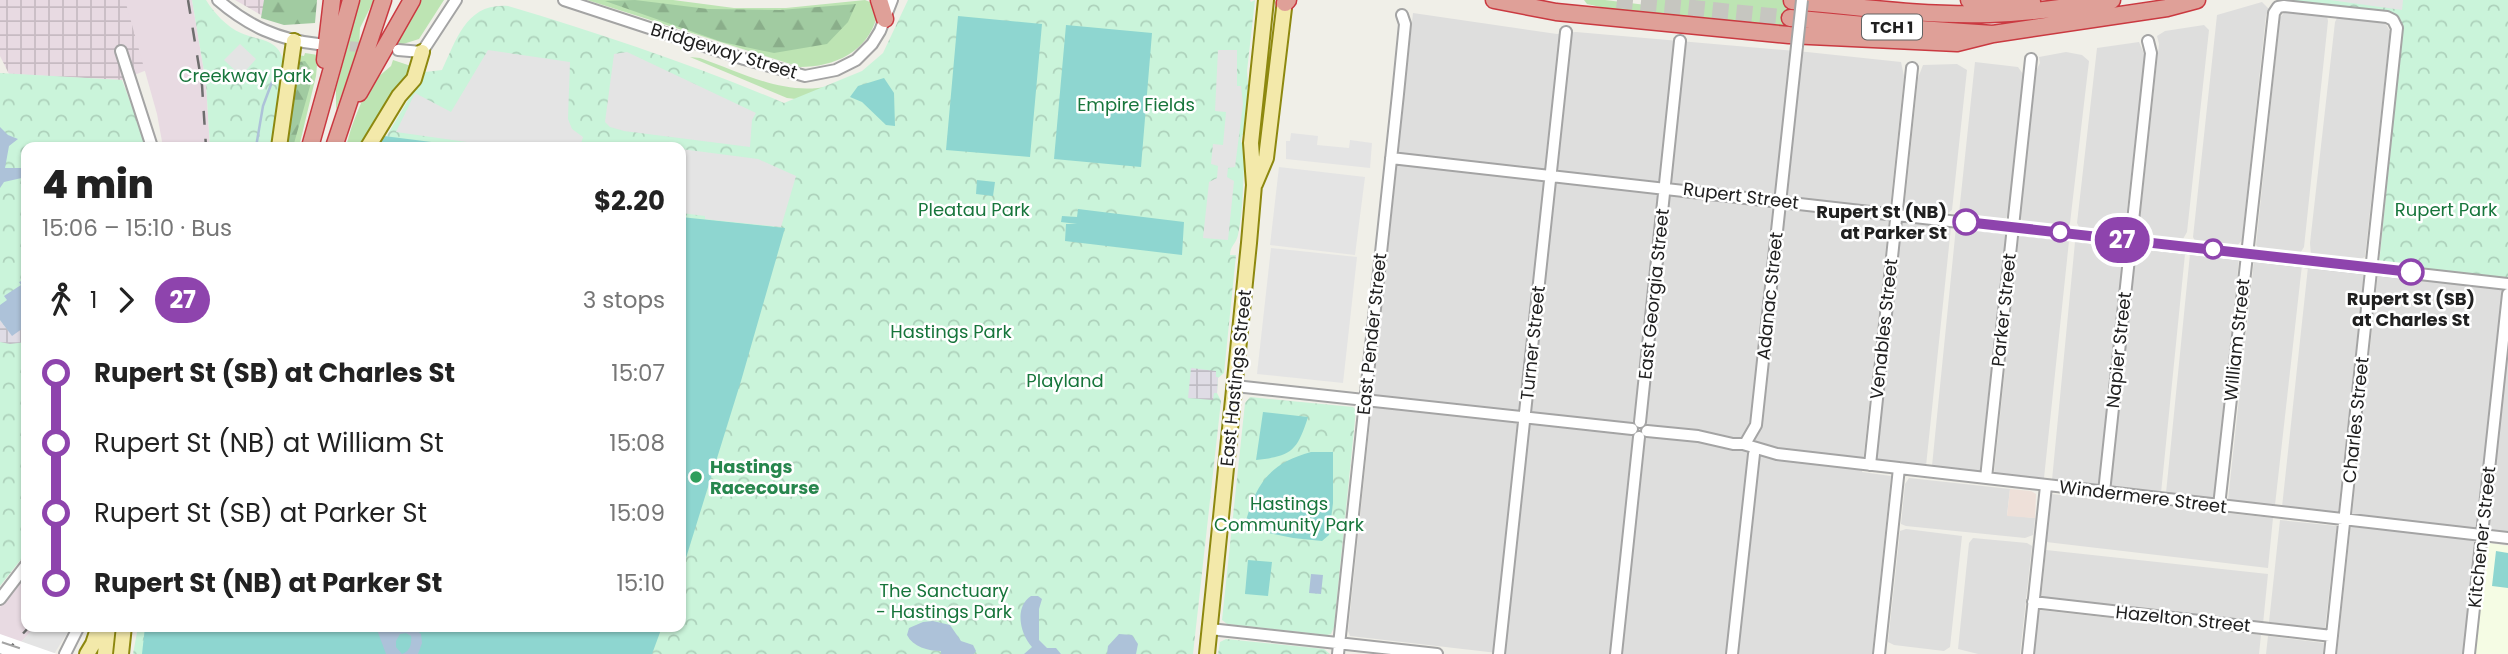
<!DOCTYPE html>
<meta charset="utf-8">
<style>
body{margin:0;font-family:Poppins,sans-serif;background:#f6f6f6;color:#222;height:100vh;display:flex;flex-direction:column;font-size:26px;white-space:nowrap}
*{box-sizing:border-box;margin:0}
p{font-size:23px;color:#767676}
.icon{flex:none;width:38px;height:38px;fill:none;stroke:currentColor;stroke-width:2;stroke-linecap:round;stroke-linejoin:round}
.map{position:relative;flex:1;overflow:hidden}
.side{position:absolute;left:21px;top:142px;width:665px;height:490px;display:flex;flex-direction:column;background:#fff;border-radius:14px;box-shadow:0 2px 5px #0004}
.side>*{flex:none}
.badge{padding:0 14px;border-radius:23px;font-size:24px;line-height:46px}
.map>.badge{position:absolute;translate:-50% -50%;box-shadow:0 0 0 4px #fff}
.legs{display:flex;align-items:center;gap:10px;height:77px;padding:0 21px;font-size:23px}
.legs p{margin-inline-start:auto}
.headline{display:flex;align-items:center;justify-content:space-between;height:119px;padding:0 21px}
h1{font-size:38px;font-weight:800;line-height:52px}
ul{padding:0 21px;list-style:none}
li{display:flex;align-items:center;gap:24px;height:70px;font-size:26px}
li i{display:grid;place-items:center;width:10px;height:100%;margin:0 9px;background:currentColor}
li i::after{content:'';width:18px;height:18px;margin:-9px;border:5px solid;border-radius:50%;background:#fff}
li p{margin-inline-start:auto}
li:first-child i{background:linear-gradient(#0000 50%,currentColor 0)}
li:last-child i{background:linear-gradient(currentColor 50%,#0000 0)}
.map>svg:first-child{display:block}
</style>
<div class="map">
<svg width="2508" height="654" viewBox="0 0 2508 654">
<defs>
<pattern id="industrial-grid" width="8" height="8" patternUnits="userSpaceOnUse" patternTransform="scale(1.75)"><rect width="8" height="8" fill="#e8dae2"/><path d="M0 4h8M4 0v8" fill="none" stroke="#c7bbc2"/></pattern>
<pattern id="forest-firs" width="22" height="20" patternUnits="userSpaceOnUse" patternTransform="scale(1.75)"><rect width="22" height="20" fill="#a1cba1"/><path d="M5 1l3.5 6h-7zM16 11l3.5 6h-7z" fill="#8aae8a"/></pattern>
<pattern id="park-crowns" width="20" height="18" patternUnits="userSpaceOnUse" patternTransform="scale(1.75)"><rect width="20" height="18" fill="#caf4da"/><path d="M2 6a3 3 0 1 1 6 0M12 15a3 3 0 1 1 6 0" fill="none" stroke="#add1bb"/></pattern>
<pattern id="plaza-grid" width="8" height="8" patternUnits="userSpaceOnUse" patternTransform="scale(1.75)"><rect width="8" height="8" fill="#dfdce5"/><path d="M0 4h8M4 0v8" fill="none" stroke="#bfbcc4"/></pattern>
</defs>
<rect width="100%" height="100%" fill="#f0efe8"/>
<path fill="#dededd" d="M2262,2l7,7 -3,6 -24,225 -5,6 -42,-5 -2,-4 24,-222z
M2285,12l42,4 1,5 -24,226 -5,8 -39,-5 -4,-5 24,-228z
M1413,13l144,21 19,-2 231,20 94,10 3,14 -42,396 29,4 -19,178h-366l-156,-18 -2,-5z
M2337,18l48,5 5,8 -25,226 -9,4 -45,-5 -1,-13 25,-221z
M2204,25l5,5 -22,202 -4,7 -41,-4 -5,-4v-8l3,-5 19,-174 -2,-8 8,-5z
M2139,42l6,14 -19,162 1,10 -7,4 -41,-5 -2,-4 20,-175z
M2066,52l16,3 7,6 -19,162 -1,2 -44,-2 -6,-6 16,-144 5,-10 -1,-6z
M1975,62l43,5 5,7 -14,139 -3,5 -3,1 -40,-4 -4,-2z
M1957,64l10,6 -15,140 -4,3 -38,-4 -5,-7 13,-124 5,-13z
M1902,221l49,6 -25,239 -49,-6z
M1956,227l50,5 -26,239 -48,-5z
M2019,236l50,5 -25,237 -50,-5z
M2075,242l51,5 -27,238 -47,-5z
M2136,249l49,5 -24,239 -51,-6z
M2190,254l49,5 -25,239 -48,-5z
M2254,260l48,5 -27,240 -47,-5z
M2308,267l56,7 -26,239 -56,-6z
M2378,273l130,15v245l-29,-4 -14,125h-128z
M1909,478l101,11 -3,26 28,3 -2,17 -8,3 -119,-12 -5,-2 4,-40z
M2051,494l222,24 -5,50 -222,-26z
M2280,520l57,6 -12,103 -56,-7z
M1906,529l56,7 -12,111 -6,4 -50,-6 -6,-3 12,-111z
M1973,538l54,5 5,3 -12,108h-42l-20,-5 11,-106z
M2046,550l222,24 -5,50 -222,-24z
M2039,610l222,25 -2,19h-225z
M2268,636l56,7 -1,11h-57z"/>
<path fill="#eee0d9" d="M2010,489l21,2 5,3 -1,24 -28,-2z"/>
<path fill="url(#industrial-grid)" d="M0,0h164l15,57 -57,23 -113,-6 -9,-18z
M235,0h74l-41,19z"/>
<path fill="#f5fce4" d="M2490,543l18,3v108h-33l11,-106z"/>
<path fill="#e8dae2" d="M125,0h67l14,83 4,64h-47l-6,-33z
M26,576v50l9,1 -25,27h-10v-47z"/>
<path fill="#bde4b3" d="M360,0h14l-14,28 -1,19 -23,63v-21z
M420,0h24l-25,39 -19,6 -5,-3z
M587,0h86l61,8h52l79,-8 5,2 7,14c-9,36 -43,51 -77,51z
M915,0l13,16 -14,18 -13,34 -2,-1 -6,7 -18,2 -18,9 -9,14 -44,1 -17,-2 -97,-41 10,1c51,18 99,46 152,20 11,-5 26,-15 34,-26 10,-14 16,-34 22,-50z
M1584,0h21l41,5 1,-5h140l-3,29 -161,-17 -36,-8z
M305,53l13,2 -2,21 -17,71h-14l14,-92 5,1z
M393,60l18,6v7l-49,74h-16c6,-25 16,-48 28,-70h4l13,-11z"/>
<path fill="url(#forest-firs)" d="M264,0h53l-2,23 -31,2 -23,-7z
M635,0l73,9 72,1 76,-6 -8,18 -21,22 -53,9 -52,-11 -117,-41z
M305,61l5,7 2,11 -19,68h-6l11,-80 1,-5z"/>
<path fill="url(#park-crowns)" d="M192,0h14c8,13 21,27 35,33 17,8 38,5 42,28 4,17 -6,66 -9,86h-64l-4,-64z
M908,0h342l1,2 4,-2 -8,71 2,26 -4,38h-3l-1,7 4,4c-2,29 -1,61 -7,89 -2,9 -8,11 -8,20h6l-12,118 -6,5 -1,15 4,8 -28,253h-1060l5,-27 543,-1v-479h-301l45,-75 17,-2c15,-31 24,-67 66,-64 94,28 186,59 276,97l78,-32 21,-18z
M2281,0h227v279l-129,-15 24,-239 -3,-6 -8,-6z
M0,73l122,7 25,67h-121v406l-26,33z
M1250,397l103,10 3,3 -22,217 -3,7 -4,1 -100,-11 -5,-4 23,-217z
M1226,639l98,10 6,5h-112l2,-12z"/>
<path fill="#8ed6d0" d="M958,16l84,8 -12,133 -84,-7z
M1066,25l86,8 -11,134 -87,-8z
M884,78l10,15 1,33 -9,-1 -24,-23 -12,-5 8,-11z
M384,136l87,11h-93z
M977,180l18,2 -2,14 -17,-2z
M1078,209l106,13 -2,33 -117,-14 1,-17h11l-16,-2 1,-6 15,1z
M681,217l104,11 -44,153 -60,193z
M1263,412l45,5c-11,34 -16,39 -52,43z
M1311,452h22v51l-4,32 -7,6 -29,-3 -49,-10c11,-42 23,-64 67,-76z
M2496,551l12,2v35l-16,-2z
M1248,560l24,2 -4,34 -23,-2z
M145,627h517l-10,27h-510z"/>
<path fill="#e4e4e4" d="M2330,0h73l-1,10z
M240,44l16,15 -15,17 -17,-16z
M488,50l82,12 -2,57 4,10 11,8 -3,10h-78l-106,-15 19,-39 36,19z
M1218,50h19v36h4l2,18 -8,63 -7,1 -1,9 7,4 -6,59 -25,-2 6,-56 8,-4 1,-12 -7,-2 2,-20 10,1 3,-33 -11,-1z
M627,52l129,61 -4,7 -2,27 -126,-16 -14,-4 -5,-5 9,-68z
M1291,133l27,3 -1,9 32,3 1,-8 22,3 -2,25 -84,-9v-18h4z
M681,149l77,10 38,17 -15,51 -76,-8v-3l-24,-3z
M1279,167l86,10 -10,78 -85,-10z
M1271,248l86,9 -14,126 -86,-9z
M35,627h36l-17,27h-44z"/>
<path fill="url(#plaza-grid)" d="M0,320l12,15 13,-10 1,17 -16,2 -10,-2z
M1191,368l25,3v6h2l-1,16h-3l-1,7 -25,-2z"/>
<path fill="#adc2d9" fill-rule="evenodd" d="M0,127l8,8 10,4 -9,7 -4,22h21v9l-22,5 -4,6z
M26,279v47l-14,10 -12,-16v-15l7,-5 -3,-4 17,-11 -2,-3z
M1311,574l12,1 -2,19 -12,-1z
M1031,596h7l4,3 -3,10v31l8,8h9l5,6h-37l8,-7c-12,-13 -18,-40 -1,-51z
M933,621l17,4 11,16 12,4 3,6 -2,3h-33v-3c-13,0 -28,-4 -34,-16l2,-7 14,-6z
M376,627h36l9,7 1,9 -4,11h-32zM406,633l5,3c1,8 -1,15 -9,18l-6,-7v-6l4,-7z
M1119,634l13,1 6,9 -2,10h-29l1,-8z"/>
<path fill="#fff" d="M0,634l57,20h1h-58z"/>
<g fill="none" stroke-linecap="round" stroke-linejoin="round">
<path stroke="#adc2d9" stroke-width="2.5" d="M256,147l7,-41 9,-24"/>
<path stroke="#c6c6c0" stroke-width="10" stroke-dasharray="10 5" stroke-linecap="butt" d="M335,45l36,3"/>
<path stroke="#c6c6c0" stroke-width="16" stroke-dasharray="16 8" stroke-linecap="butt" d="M1617,0l173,18"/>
<g stroke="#a4a4a4" stroke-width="14">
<path id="minor" d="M218,0c30,26 61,40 100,44
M564,0l180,59 61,17 31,-6 20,-10 16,-16 8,-13 12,-31
M398,50l24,2 34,-52
M121,51l31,96
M1391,158l1117,126
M1235,386l397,43
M1640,422l40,-381
M1647,431l51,5 35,8h10l34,10 731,84
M1745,444l11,-19 41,-379
M1870,465l42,-397
M1986,478l45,-419
M2104,492l47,-439 -3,-12
M2219,506l55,-493 4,-6 6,-1 103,11 6,3 4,8 -67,626
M0,599l26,-34
M2033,602l299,34
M1210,629l227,25
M65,654l14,-28
M1338,654l60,-560 7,-70 -3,-9
M1499,654l67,-622
M1616,654l23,-217
M1732,654l22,-200
M1879,654l20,-186
M2028,654l18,-168
M2469,654l39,-360"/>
</g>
<g stroke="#8d880f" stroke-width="18">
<path id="major" d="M279,147l15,-106
M368,147l31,-51 15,-17 8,-27
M1255,184l11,-26 19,-158
M87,654l6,-10 6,-18
M105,654l3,-28
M121,654l3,-28
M1207,654l42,-411 5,-58 -3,-42 15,-143"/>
</g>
<g stroke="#ca3940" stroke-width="19">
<path id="highway" d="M879,0l6,19
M1494,0l62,12 233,23 168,8 36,-9
M1969,0l63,2
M1792,1c66,6 132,15 198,13 41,-1 81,-7 122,-14
M1285,3l3,-3
M1790,18l84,8 119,8 174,-26 30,-8
M325,60l7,-60
M359,93l53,-93
M310,147l41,-147
M334,147l49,-147"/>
</g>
<use href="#minor" stroke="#fff" stroke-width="10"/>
<use href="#major" stroke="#f3e9aa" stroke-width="14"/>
<use href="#highway" stroke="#dfa098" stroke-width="16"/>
<path stroke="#6e6e6e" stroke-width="2.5" stroke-dasharray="14 14" stroke-linecap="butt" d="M188,0l14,85 4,62
M4,654l26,-28"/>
<g stroke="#a4a4a4" stroke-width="14" stroke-linecap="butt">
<path id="minor-bridge" d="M1797,46l5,-46
M0,648l18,6"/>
</g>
<use href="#minor-bridge" stroke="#fff" stroke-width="10"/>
</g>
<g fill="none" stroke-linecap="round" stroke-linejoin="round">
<g stroke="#fff" stroke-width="16">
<path id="line-1" d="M1966,222l445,50"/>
</g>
<use href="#line-1" stroke="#8e44ad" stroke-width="10"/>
</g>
<g fill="#fff" stroke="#8e44ad" stroke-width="3.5">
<circle cx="1966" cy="222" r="12"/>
<circle cx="2060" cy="232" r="9"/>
<circle cx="2213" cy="249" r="9"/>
<circle cx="2411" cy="272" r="12"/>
</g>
<circle fill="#2e9e5b" stroke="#fff" stroke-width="2.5" cx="696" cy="477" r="7"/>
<g text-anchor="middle" stroke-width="5" stroke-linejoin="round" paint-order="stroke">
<rect fill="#fff" stroke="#636363" stroke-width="2" x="1862" y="14.5" width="60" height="25" rx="5"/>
<g font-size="16" font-weight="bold" fill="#202020">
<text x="1892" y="33">TCH 1</text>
</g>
<g font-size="18" fill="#202020" stroke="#fff">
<text transform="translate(724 51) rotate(17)" y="6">Bridgeway Street</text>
<text transform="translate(1741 196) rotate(7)" y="6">Rupert Street</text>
<text transform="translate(1654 294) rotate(-84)" y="6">East Georgia Street</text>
<text transform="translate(1770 296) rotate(-84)" y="6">Adanac Street</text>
<text transform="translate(2004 310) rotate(-84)" y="6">Parker Street</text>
<text transform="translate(1884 329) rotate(-84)" y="6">Venables Street</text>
<text transform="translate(1372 334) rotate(-84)" y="6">East Pender Street</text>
<text transform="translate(2237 340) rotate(-84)" y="6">William Street</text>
<text transform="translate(1533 343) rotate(-84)" y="6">Turner Street</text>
<text transform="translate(2119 350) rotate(-84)" y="6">Napier Street</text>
<text transform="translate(1236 378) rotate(-84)" y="6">East Hastings Street</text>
<text transform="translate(2356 420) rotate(-84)" y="6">Charles Street</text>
<text transform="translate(2143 497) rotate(7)" y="6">Windermere Street</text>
<text transform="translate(2482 537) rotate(-84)" y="6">Kitchener Street</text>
<text transform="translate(2183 619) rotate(6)" y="6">Hazelton Street</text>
</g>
<g font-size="18" fill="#17753b" stroke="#fff">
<text x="245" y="82">Creekway Park</text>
<text x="1136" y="111">Empire Fields</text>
<text x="974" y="216">Pleatau Park</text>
<text x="2446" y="216">Rupert Park</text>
<text x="951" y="338">Hastings Park</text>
<text x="1065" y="387">Playland</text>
<text x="1289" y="510">Hastings<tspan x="1289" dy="21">Community Park</tspan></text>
<text x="944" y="597">The Sanctuary<tspan x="944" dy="21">- Hastings Park</tspan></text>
</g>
<g font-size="18" font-weight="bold" fill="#202020" stroke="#fff" text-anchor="end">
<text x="1947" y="218">Rupert St (NB)<tspan x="1947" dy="21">at Parker St</tspan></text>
<text x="2411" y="305" text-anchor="middle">Rupert St (SB)<tspan x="2411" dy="21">at Charles St</tspan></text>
</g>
<g font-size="18" font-weight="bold" fill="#27864d" stroke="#fff" text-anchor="start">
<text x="710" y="473">Hastings<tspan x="710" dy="21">Racecourse</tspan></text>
</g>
</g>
</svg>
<b class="badge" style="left:2122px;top:240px;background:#8e44ad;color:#fff">27</b>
<section class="side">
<div class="headline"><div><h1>4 min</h1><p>15:06 – 15:10 · Bus</p></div><b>$2.20</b></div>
<div class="legs"><svg class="icon" aria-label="walk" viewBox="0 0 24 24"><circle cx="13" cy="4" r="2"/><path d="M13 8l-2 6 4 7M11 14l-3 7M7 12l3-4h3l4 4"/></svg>1<svg class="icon" aria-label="forward" viewBox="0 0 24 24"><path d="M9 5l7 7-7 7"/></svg><b class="badge" style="background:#8e44ad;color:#fff">27</b><p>3 stops</p></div>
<ul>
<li><i style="color:#8e44ad"></i><b>Rupert St (SB) at Charles St</b><p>15:07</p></li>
<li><i style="color:#8e44ad"></i><span>Rupert St (NB) at William St</span><p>15:08</p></li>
<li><i style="color:#8e44ad"></i><span>Rupert St (SB) at Parker St</span><p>15:09</p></li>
<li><i style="color:#8e44ad"></i><b>Rupert St (NB) at Parker St</b><p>15:10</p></li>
</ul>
</section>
</div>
